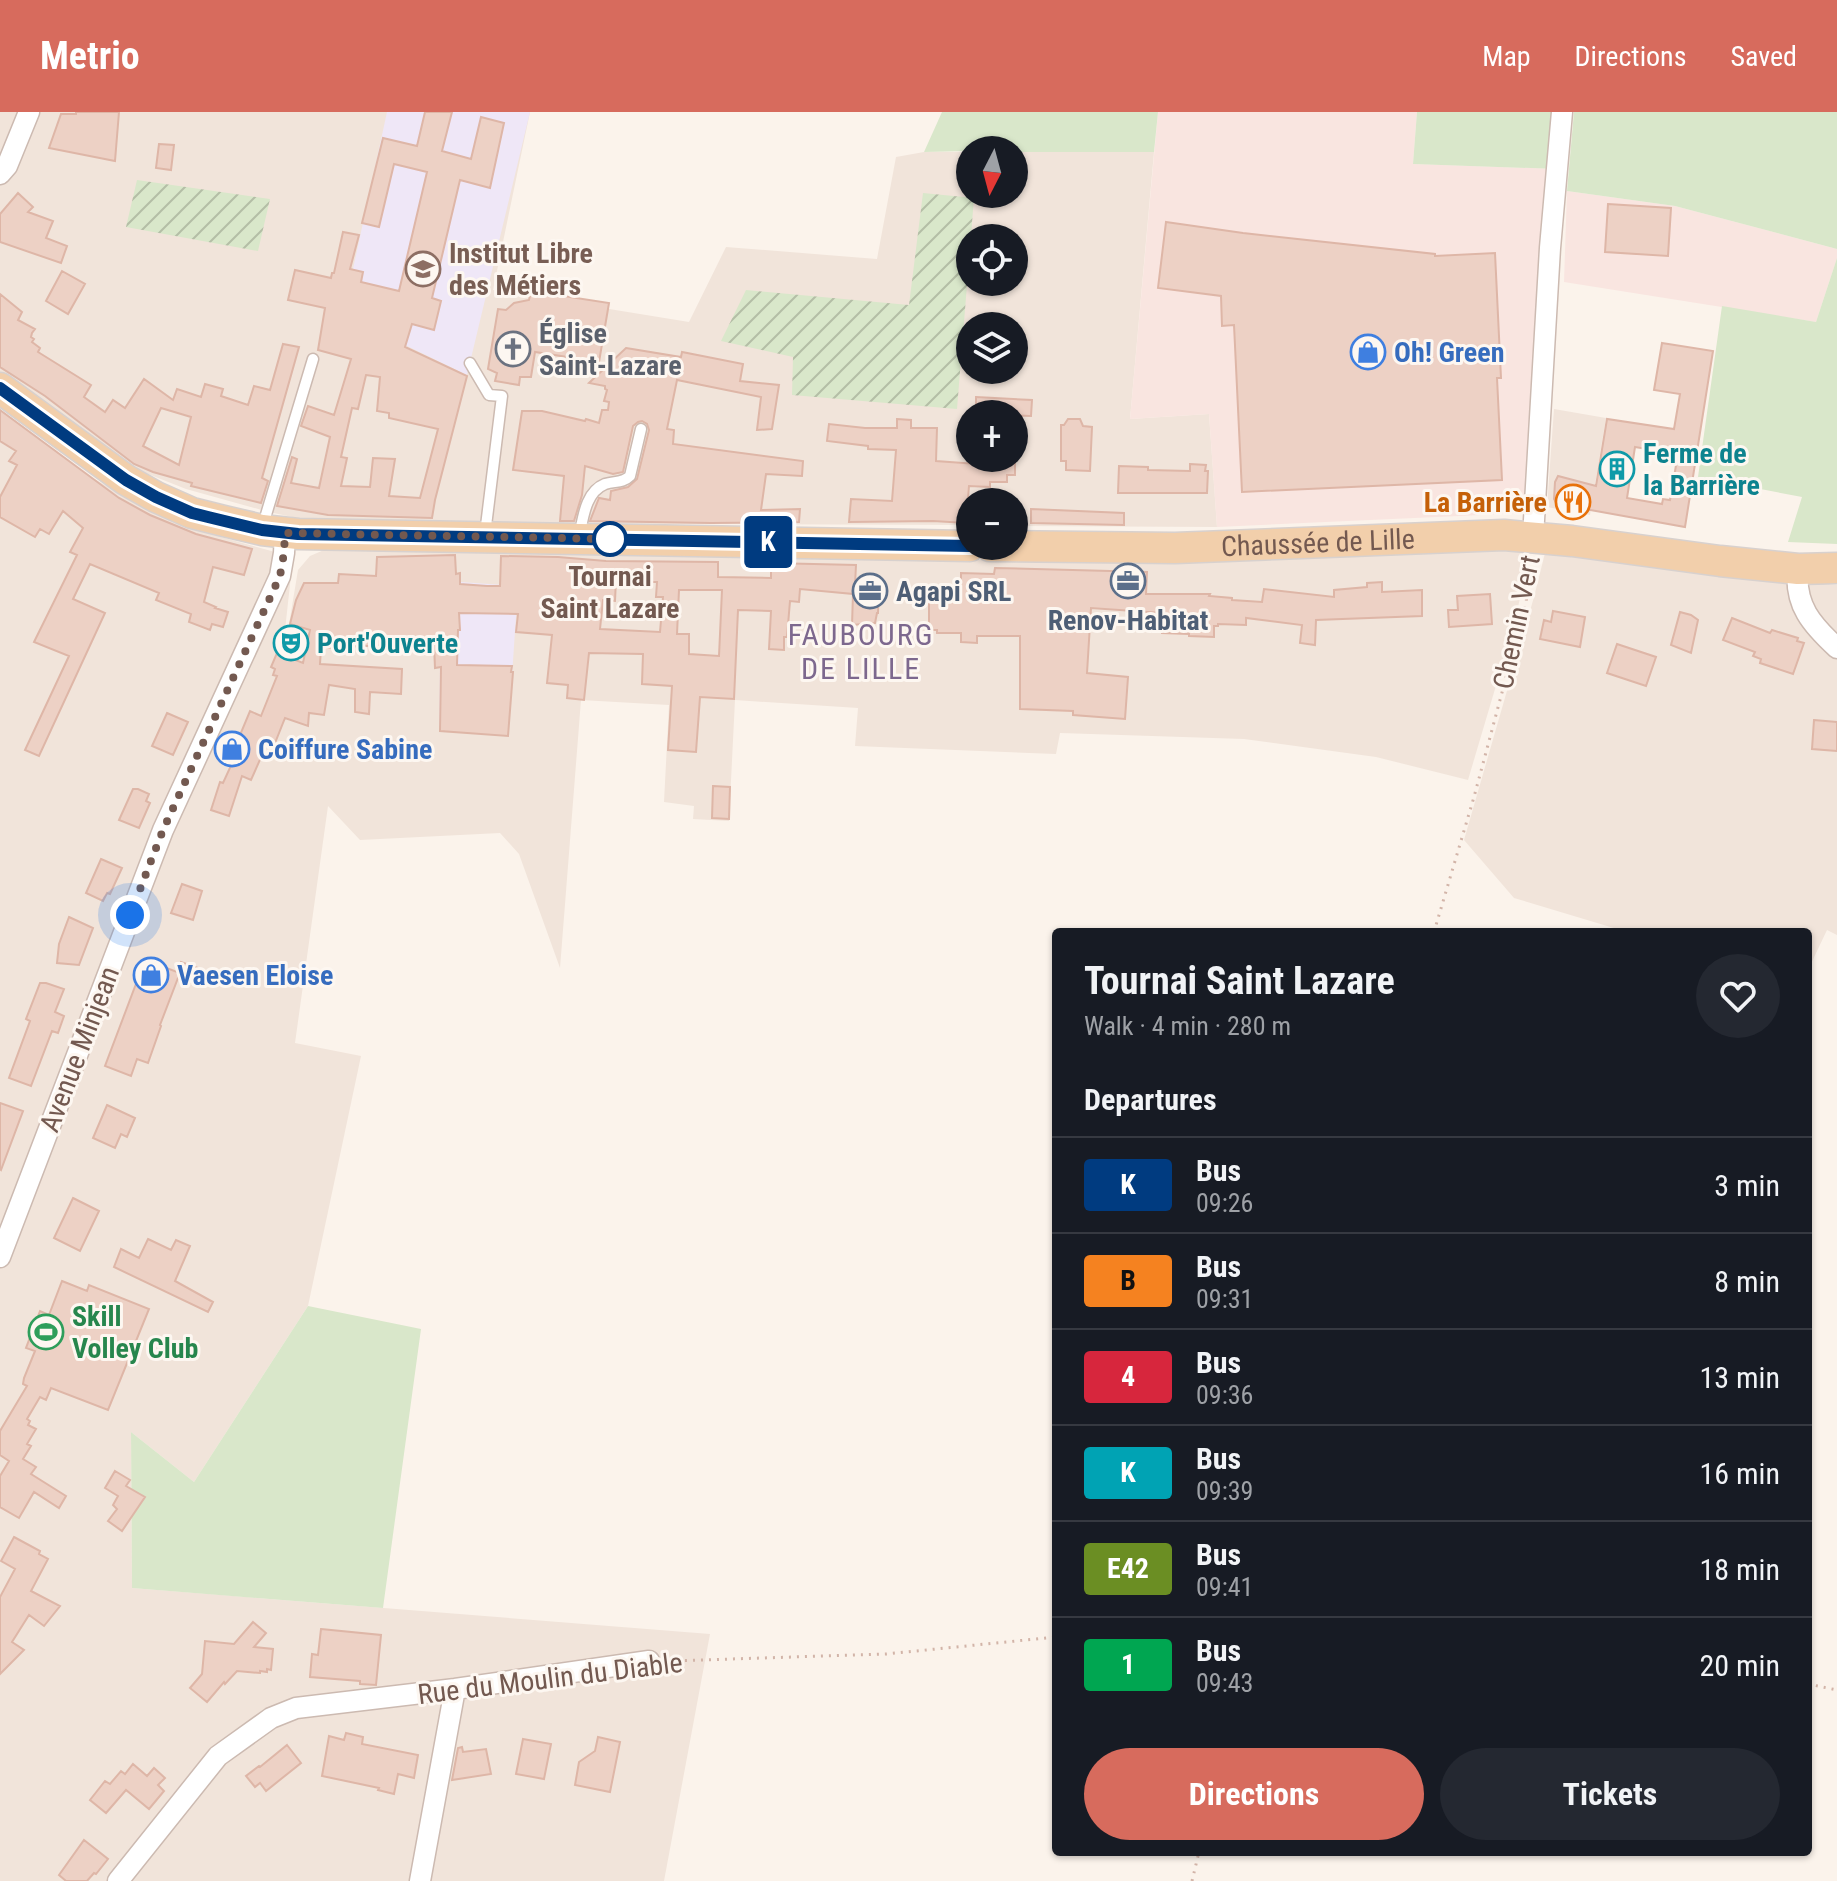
<!DOCTYPE html>
<meta charset="utf-8">
<style>
body{margin:0;font-family:"Roboto Condensed",sans-serif;background:#242831;color:#f1f3f6;height:100vh;display:flex;flex-direction:column;font-size:30px;white-space:nowrap}
*{box-sizing:border-box;margin:0}
p{font-size:26px;color:#9ea1a6}
.icon{flex:none;width:44px;height:44px;fill:none;stroke:currentColor;stroke-width:2;stroke-linecap:round;stroke-linejoin:round}
.map{position:relative;flex:1;overflow:hidden}
.details{position:absolute;left:1052px;top:816px;width:760px;height:928px;display:flex;flex-direction:column;background:#171b24;border-radius:8px;box-shadow:0 2px 6px #0004}
.details>*{flex:none}
.badge{padding:0 16px;border-radius:6px;font-size:28px;line-height:52px}
.needle{width:52px;rotate:186deg}
.buttons{position:absolute;left:956px;top:24px;display:grid;gap:16px}
.buttons a{display:grid;place-items:center;width:72px;height:72px;border-radius:50%;background:#171b24;box-shadow:0 2px 6px #0004;font-size:40px}
.you{position:absolute;width:40px;height:40px;margin:-20px;border:6px solid #fff;border-radius:50%;background:#1a73e8;box-shadow:0 0 0 12px #1a73e833}
.map>.badge{position:absolute;translate:-50% -50%;box-shadow:0 0 0 4px #fff}
h2{padding:0 32px;font-size:30px;line-height:72px}
.round{display:grid;place-items:center;flex:none;width:84px;height:84px;border-radius:42px;background:#242831}
.head{display:flex;align-items:center;justify-content:space-between;height:136px;padding:0 32px}
h1{font-size:38px;font-weight:700;line-height:60px}
.cta{display:flex;gap:16px;margin-top:auto;padding:16px 32px}
.cta a{flex:1;height:92px;border-radius:48px;background:#d76b5d;color:#fff;font-size:32px;font-weight:700;line-height:92px;text-align:center}
.cta a+a{background:#242831;color:#f1f3f6}
ul{padding:0;list-style:none}
li{display:flex;align-items:center;gap:24px;height:96px;padding:0 32px;border-top:2px solid #363941}
li div{flex:1}
li b{display:block;font-size:30px}
li em{font-style:normal}
li .badge{min-width:88px;font-weight:700;text-align:center}
header{display:flex;align-items:center;gap:48px;box-sizing:border-box;height:112px;padding:0 40px;background:#d76b5d;color:#fff}
header strong{font-size:38px}
nav{display:flex;gap:44px;margin-inline-start:auto;font-size:28px}
.map>svg:first-child{display:block}
</style>
<header>
<strong>Metrio</strong>
<nav><a>Map</a><a>Directions</a><a>Saved</a></nav>
</header>
<div class="map">
<svg width="1837" height="1769" viewBox="0 0 1837 1769">
<defs>
<pattern id="garden-furrows" width="10" height="10" patternUnits="userSpaceOnUse" patternTransform="scale(2)"><rect width="10" height="10" fill="#d9e7ca"/><path d="M-1 1l2-2M0 10L10 0M9 11l2-2" fill="none" stroke="#b4bea6"/></pattern>
</defs>
<rect width="100%" height="100%" fill="#fbf3eb"/>
<path fill="#f1e4da" fill-rule="evenodd" d="M0,0h530l-37,178 196,32 37,-75 151,12 19,-102 28,-5h46v42h44v-42h140l-24,267 79,-5 8,113 -203,-1v-24h-44v23l-650,-2 -51,-11 -83,-23 -48,-19 -138,-98zM970,126h44v44h-44zM970,214h44v44h-44zM970,302h44v44h-44z
M1554,297l52,9 -16,97 -43,-8z
M0,315l154,85 67,25 72,20 -14,128 19,-115 12,-14 14,-6 809,12 129,-1 202,-12 56,3 6,19 -12,54 -46,155 -92,-23 -132,-18 -184,-6 -4,21 -201,-8 3,-38 -123,-8 -6,121 -36,-2 1,-13 -30,-4 5,-97 -88,-5 -21,268 -41,-114 -19,-21 -140,7 -32,-34 -33,237 66,13 -53,250 -114,176 -63,-50 1,156 578,46 -46,247h-664z
M1545,441l217,27 75,5v350l-10,-5 -19,40v-38h-181l-113,-34 -50,-58 70,-243z"/>
<path fill="#f9e5e0" d="M1158,0h259l-4,52 145,5 -31,344 -310,14 -8,-113 -79,5z
M1567,79l108,15 162,43v9l-21,64 -252,-40z"/>
<path fill="#efe7f7" d="M387,0h143l-63,263 -124,-60z
M461,470l57,4 -10,150 -34,-2 -1,-6 -34,-2 1,-60 4,-43 16,-1z"/>
<path fill="#d9e7ca" d="M942,0h216l-4,40h-140v-2l-90,2z
M1417,0h145l-4,57 -145,-5z
M1574,0h263v137l-162,-43 -108,-15z
M1837,146v286l-49,-2 14,-45 -104,-20 24,-171 94,16z
M308,1194l113,23 -38,279 -251,-20 -1,-156 63,50z"/>
<path fill="url(#garden-furrows)" d="M137,68l133,19 -12,52 -132,-24z
M923,81l51,5 -17,211 -165,-14 1,-38 -72,-16 25,-51 163,15z"/>
<path fill="#edd1c5" stroke="#deb6a7" stroke-width="2" fill-rule="evenodd" d="M76,0h43l-4,49 -66,-13 12,-34h15z
M425,0h27l-10,39 29,8 10,-42 23,6 -14,65 -30,-8 -28,118 9,3 -7,29 -22,-6 -7,23 62,29 -32,124 -3,18 -104,-3 -51,-9 15,-49 5,2 -6,24 28,5 11,-51 -29,-11 7,-20 26,9 17,-56 -33,-9 7,-42 -37,-8 7,-30 36,8 1,-5h2l9,-41 16,3 -9,34 13,3 -2,10 38,9 28,-119 -33,-8 -15,63 -17,-4 21,-85 34,8zM366,263l14,2 -3,34 12,2v5l49,11 -18,69 -31,-2 6,-37 -22,-1 -3,29 -29,-1 6,-28 -6,-1 11,-49 6,1z
M159,32l15,1 -3,25 -15,-2z
M18,81l15,14 -5,5 25,9 -7,17 21,8 -6,17 -61,-21v-28z
M1608,92l63,4 -3,48 -63,-4z
M1166,110l77,11 192,21v2l60,-3 6,125h-4l5,102 -260,12 -8,-167 -12,1 -1,-30 -63,-8z
M62,159l23,13 -17,30 -22,-13z
M531,179l78,12 -10,59 -64,-10 -4,25h-11l-1,8 -24,-4 2,-8 -9,-4 10,-60 8,1 8,-7 15,-3z
M0,182l22,18 -4,8 17,9 -3,4 -1,4 3,2 -2,3 8,6 -2,4 53,33 -7,12 21,15 8,-12 12,8 19,-29 29,21 4,-11 24,8 4,-13 18,5 -2,7 27,9 6,-19 16,4 13,-46 16,3 -37,131 6,3 -7,22 -70,-17 1,-3 -39,-11 -19,-8 -89,-68 -45,-29zM161,296l30,9 -12,48 -36,-19z
M1662,231l51,8 -28,176 -128,-23 -3,-5 1,-17 3,-6 38,10 11,-67 67,10 6,-35 -26,-4zM1635,335l43,7 -8,46 -7,-1 -1,5 -35,-6z
M626,236l55,9 1,-5 61,12 -3,17 39,4 -7,44 -15,1 4,-33 -84,-17 -10,49 7,1 -1,14 130,17 -1,15 -36,-2 -5,36 39,-1 -1,13 -88,1 -121,-2 9,-23 11,2 1,-9 17,-4 9,-8 12,-49 -2,-6 -5,-3 -4,1 -5,4 -10,46 -10,2 -28,-8 -3,29 -8,26h-14l4,-45 -51,-6 9,-59h20l43,10 1,-2 13,4 3,-13h6l1,-8 -5,-1 3,-11 -2,-1v-3l-16,-3z
M976,285l56,3 -1,16 -55,-2z
M0,298l119,88 31,17 46,19 56,15 -8,26 -31,-8 -9,35 12,5 -1,1 13,4 -5,15 -11,-3 -2,6 -21,-8 2,-8 -35,-14 3,-7 -69,-29 -17,35 32,14 -66,143 -14,-6 44,-94 -35,-14 43,-87 -7,-3 13,-24 -20,-17 -14,23 -9,-5 -5,8 -35,-20v-20l17,-32 -8,-4 7,-10 -16,-10z
M897,307l14,1v8h26l-1,33 41,3v-6l38,1v16h-8v7h-17v5l-21,-1 -3,37 -33,-2 -84,1 2,-23 41,2 4,-51 -28,-1v-3l-41,-5 2,-17 36,4h32z
M1068,307h12l3,7 9,1 -2,44 -24,-1v-9h-5v-36h3z
M1190,352l16,1 -1,6h3l-1,22h-89l1,-27 29,1v3l42,1z
M1031,397l93,4v12l-93,-2z
M455,443l1,19 4,-1v11l27,2h13l1,-30 57,1 48,4 112,1v15l53,1v-15l85,2 -1,20h24l-1,28h-1l-2,10 -23,2 1,-31 -53,-5 -1,13 -9,-1 -3,36h-3v13l-15,-1 2,-38 -33,-1 -4,89 -34,-2 -4,55 -28,-2 4,-64 -30,-2 1,-30 -54,-1 -5,47 -17,-2 1,-13 -21,-2 5,-48 -36,-3 2,-18 -59,-1 1,17h-2l-1,35 55,1 -1,6h2l-5,64 -68,-5 1,-64 -6,1 -1,-25 -113,5 -1,16 82,5 -1,25 -31,-2 -1,22 -14,-2v-23l-26,-4 -5,30 -15,-2 -1,13 -23,-8 -10,25 -9,3 -15,34 -9,-4 -13,40 -18,-6 9,-28 3,1 11,-24 -11,-5 8,-17 7,3 12,-29 11,5 16,-40 -4,-1 2,-6 -4,-2 6,-14 26,10 7,-33 -20,-6 6,-24 8,-17h34l1,-9 37,2 1,-19zM616,467l30,1v2h11l-1,15h7l-3,35 -60,-3 3,-29 12,1zM679,478h43l-3,66 -30,-2v-20h-12z
M995,456l152,4 -1,22h64l-1,2 23,2v2l30,2 2,-13 70,8v-7l33,-3v-4l15,-1v10l40,-2v26l-106,4 -1,25 -15,-2 2,-18 -56,-7v7l-28,-1v2h-4v11l-25,-1v-2l-27,-1v-20l-71,-5 -4,65 41,4 -3,42 -52,-4v-4l-53,-2v-73h-43v7l-16,-1v-9h-24v-3h-8v-44l32,1v-14l33,1z
M1490,482l2,30 -43,3 -1,-17h10l-1,-14z
M1553,499l32,6 -5,30 -40,-8 4,-19 7,2z
M1680,500l11,3 7,5 -7,33 -20,-8z
M1732,506l38,15 2,-3 26,8 -1,3 7,2 -11,31 -33,-11 1,-4 -8,-3 2,-4 -32,-12z
M1617,532l39,13 -10,29 -39,-13z
M167,601l21,9 -15,33 -21,-9z
M1814,608l23,2v29l-25,-2z
M713,674l17,1 -1,32 -17,-1z
M133,677h5l11,5 -3,7 4,2 -11,25 -20,-8z
M101,747l21,9 -12,26 -3,-1 -4,8 -17,-8z
M182,772l20,7 -9,29 -22,-7z
M69,805l24,11 -14,37 -22,-2 2,-19z
M145,848l32,12 4,-10 20,7 -6,15 -17,-6 -18,47 1,1 -13,37 -11,-4 -6,17 -26,-10z
M40,871h6l18,6 -9,23 9,4 -6,17 -6,-2 -21,55 -22,-8 21,-57 -4,-2z
M0,991l23,8 -22,59 -1,-1z
M107,993l28,13 -8,19 -6,-3 -6,14 -22,-10z
M73,1086l26,13 -19,40 -26,-13z
M148,1127l23,11 5,-10 14,6 -15,35 38,21 -5,10 -94,-45 7,-18 18,9z
M62,1169l25,10 2,-6 60,24 -41,101 -57,-22 -5,12 -6,-3 -13,22 3,2 -2,4 8,4 -9,15 4,2 -8,13 13,8 -5,7 35,22 -7,12 -25,-16 -15,26 -19,-11v-31l9,-15 -9,-6v-24l27,-45 -4,-2 1,-6 11,-27 -9,-3 14,-37 9,4z
M115,1359l15,9 -4,6 19,11 -23,34 -14,-10 9,-12 -4,-4 5,-9 -13,-8z
M14,1425l26,14 -1,3 9,5 -17,32 29,15 -16,20 -15,-11 -17,27 12,8 -24,24v-77l15,-28 -14,-8z
M253,1510l13,11 -12,14 19,2 -2,21 -4,-1v3l-7,-1v2l-23,-2 -12,13 -1,-2 -17,20 -17,-14 12,-14 3,-33 29,3z
M321,1517l60,6 -5,50 -16,-1v-3l-50,-4 2,-23 6,1z
M346,1621l17,4 -1,7 56,11 -4,23 -16,-4 -4,20 -16,-4 1,-2 -57,-12 7,-40 15,4z
M598,1625l22,5 -10,50 -35,-7 4,-23 16,-11z
M523,1627l28,5 -7,35 -28,-5z
M287,1633l14,18 -35,28 -6,-8 -5,4 -9,-11 13,-10 1,1z
M462,1635l1,5 23,-3 5,25 -39,6 6,-32z
M133,1652l14,12 7,-8 11,10 -7,7 6,6 -15,18 -23,-19 -20,23 -16,-13 15,-19 5,3 11,-13 4,3z
M84,1728l24,19 -12,15 -2,-1 -7,8h-21l-7,-6z"/>
<g fill="none" stroke-linecap="round" stroke-linejoin="round">
<g stroke="#ccbab1" stroke-width="13">
<path id="lane" d="M470,251l19,32 13,1 -17,138
M262,416l51,-169
M579,425c4,-18 6,-45 26,-53 10,-3 18,-1 25,-8l11,-47"/>
</g>
<g stroke="#ccbab1" stroke-width="23">
<path id="street" d="M0,62l7,-8 22,-54
M1533,425l17,-289 12,-136
M1798,457c-4,36 14,56 39,79
M0,1145l163,-427 117,-254 4,-23 1,-20
M118,1769l100,-125 53,-38 25,-10 159,-19 194,-28
M420,1769l35,-192"/>
</g>
<g stroke="#d8d1ce" stroke-width="33">
<g id="primary">
<path d="M0,276l126,92 30,17 36,16 32,8 38,9 36,4 672,12"/>
<path id="s1" d="M990,434l185,2 329,-13 68,6 148,20 78,8 39,-1"/>
</g>
</g>
<path stroke="#d2b4a8" stroke-width="3" stroke-dasharray="2 6" stroke-linecap="butt" d="M1434,820l40,-135 52,-194 5,-42
M669,1549l217,-7 170,-17
M1808,1572l29,6
M1192,1769l7,-29"/>
<use href="#lane" stroke="#fff" stroke-width="10"/>
<use href="#street" stroke="#fff" stroke-width="20"/>
<use href="#primary" stroke="#f2cfab" stroke-width="30"/>
</g>
<g fill="none" stroke-linecap="round" stroke-linejoin="round">
<g stroke="#fff" stroke-width="18">
<path id="line" d="M0,276l126,92 30,17 36,16 16,4 54,13 36,4 672,12"/>
</g>
<use href="#line" stroke="#003b80" stroke-width="12"/>
<path stroke="#735950" stroke-width="8" stroke-dasharray="0 14.4" d="M130,803l33,-85 117,-254 4,-23 1,-20 325,6"/>
</g>
<defs>
<g id="school-ring" transform="scale(1.8)"><circle r="9.5" fill="#fdf7f1" stroke="#8d6e63" stroke-width="1.5"/><path d="M0-5L7-2L0 1L-7-2ZM-4 1L0 2.5L4 1V4Q0 6-4 4Z" fill="#8d6e63"/></g>
<g id="church-ring" transform="scale(1.8)"><circle r="9.5" fill="#fdf7f1" stroke="#6b7280" stroke-width="1.5"/><path d="M-1.2-6h2.4v3.5h3.3v2.4h-3.3V6h-2.4V-.1h-3.3v-2.4h3.3Z" fill="#6b7280"/></g>
<g id="shop-ring" transform="scale(1.8)"><circle r="9.5" fill="#fdf7f1" stroke="#3f7fe0" stroke-width="1.5"/><path d="M-5-2.5h2.3a2.7 3.5 0 0 1 5.4 0H5L5.5 6h-11ZM-1.5-2.5h3a1.5 2.3 0 0 0-3 0Z" fill="#3f7fe0"/></g>
<g id="building-ring" transform="scale(1.8)"><circle r="9.5" fill="#fdf7f1" stroke="#0f9aa8" stroke-width="1.5"/><path d="M-4-6H4V6H1V3H-1V6H-4ZM-2.5-4.3h1.7v1.8h-1.7ZM.8-4.3h1.7v1.8H.8ZM-2.5-1h1.7V.8h-1.7ZM.8-1h1.7V.8H.8Z" fill="#0f9aa8"/></g>
<g id="restaurant-ring" transform="scale(1.8)"><circle r="9.5" fill="#fdf7f1" stroke="#e8710a" stroke-width="1.5"/><path d="M-5-6h1v4h1v-4h1v4h1v-4h1v5L-1.5 .5V6h-2V.5L-5-1ZM5-6V6H3V1.5H1.5Q1.5-4 5-6Z" fill="#e8710a"/></g>
<g id="office-ring" transform="scale(1.8)"><circle r="9.5" fill="#fdf7f1" stroke="#5c6f8a" stroke-width="1.5"/><path d="M-6-3h4V-5.5h4V-3h4V5H-6ZM-1-4.5V-3h2v-1.5ZM-6 0V1H6V0Z" fill="#5c6f8a"/></g>
<g id="theatre-ring" transform="scale(1.8)"><circle r="9.5" fill="#fdf7f1" stroke="#0f9aa8" stroke-width="1.5"/><path d="M-5-5.5Q0-4 5-5.5V0Q5 5 0 6Q-5 5-5 0ZM-3.3-2.5H-1v1.5H-3.3ZM1-2.5H3.3v1.5H1ZM-2.8 1Q0 5.5 2.8 1Z" fill="#0f9aa8"/></g>
<g id="stadium-ring" transform="scale(1.8)"><circle r="9.5" fill="#fdf7f1" stroke="#2e9e5b" stroke-width="1.5"/><path d="M0-5a6.5 5 0 1 0 0 10a6.5 5 0 1 0 0-10ZM-3.5-1.8h7v3.6h-7Z" fill="#2e9e5b"/></g>
</defs>
<g fill-rule="evenodd">
<use href="#school-ring" x="423" y="157"/>
<use href="#church-ring" x="513" y="237"/>
<use href="#shop-ring" x="1368" y="240"/>
<use href="#building-ring" x="1617" y="357"/>
<use href="#restaurant-ring" x="1573" y="390"/>
<use href="#office-ring" x="1128" y="469"/>
<use href="#office-ring" x="870" y="479"/>
<use href="#theatre-ring" x="291" y="531"/>
<use href="#shop-ring" x="232" y="637"/>
<use href="#shop-ring" x="151" y="863"/>
<use href="#stadium-ring" x="46" y="1220"/>
</g>
<circle fill="#fff" stroke="#003b80" stroke-width="4" cx="610" cy="427" r="16"/>
<g text-anchor="middle" stroke-width="6" stroke-linejoin="round" paint-order="stroke">
<g font-size="28" font-weight="bold" fill="#785e54" stroke="#fdf7f1" text-anchor="start">
<text x="449" y="151">Institut Libre<tspan x="449" dy="32">des Métiers</tspan></text>
</g>
<g font-size="28" font-weight="bold" fill="#5b616d" stroke="#fdf7f1" text-anchor="start">
<text x="539" y="231">Église<tspan x="539" dy="32">Saint-Lazare</tspan></text>
</g>
<g font-size="28" font-weight="bold" fill="#366cbe" stroke="#fdf7f1" text-anchor="start">
<text x="1394" y="250">Oh! Green</text>
<text x="258" y="647">Coiffure Sabine</text>
<text x="177" y="873">Vaesen Eloise</text>
</g>
<g font-size="28" font-weight="bold" fill="#0d838f" stroke="#fdf7f1" text-anchor="start">
<text x="1643" y="351">Ferme de<tspan x="1643" dy="32">la Barrière</tspan></text>
<text x="317" y="541">Port'Ouverte</text>
</g>
<g font-size="28" font-weight="bold" fill="#c56008" stroke="#fdf7f1" text-anchor="end">
<text x="1547" y="400">La Barrière</text>
</g>
<g font-size="28" fill="#735950" stroke="#fdf7f1">
<text dy="10" stroke="none"><textPath href="#s1" startOffset="328">Chaussée de Lille</textPath></text>
<text transform="translate(1516 510) rotate(-78)" y="10">Chemin Vert</text>
<text transform="translate(79 937) rotate(-69)" y="10">Avenue Minjean</text>
<text transform="translate(550 1566) rotate(-7)" y="10">Rue du Moulin du Diable</text>
</g>
<g font-size="28" font-weight="bold" fill="#735950" stroke="#fdf7f1">
<text x="610" y="474">Tournai<tspan x="610" dy="32">Saint Lazare</tspan></text>
</g>
<g font-size="28" font-weight="bold" fill="#4e5e75" stroke="#fdf7f1" text-anchor="start">
<text x="896" y="489">Agapi SRL</text>
<text x="1128" y="518" text-anchor="middle">Renov-Habitat</text>
</g>
<g font-size="28" font-weight="bold" fill="#27864d" stroke="#fdf7f1" text-anchor="start">
<text x="72" y="1214">Skill<tspan x="72" dy="32">Volley Club</tspan></text>
</g>
<g font-size="30" letter-spacing="2" fill="#7d688e" stroke="#fdf7f1">
<text x="861" y="533">FAUBOURG<tspan x="861" dy="34">DE LILLE</tspan></text>
</g>
</g>
</svg>
<div class="buttons">
<a><svg class="needle" viewBox="-14 -14 28 28"><path d="M0-13l5 13h-10z" fill="#e53935"/><path d="M0 13l5-13h-10z" fill="#9ea1a6"/></svg></a>
<a><svg class="icon" aria-label="locate" viewBox="0 0 24 24"><circle cx="12" cy="12" r="6"/><path d="M12 2v4M12 18v4M2 12h4M18 12h4"/></svg></a>
<a><svg class="icon" aria-label="layers" viewBox="0 0 24 24"><path d="M12 4l9 5-9 5-9-5zM3 14l9 5 9-5"/></svg></a>
<a>+</a>
<a>−</a>
</div>
<div class="you" style="left:130px;top:803px"></div>
<b class="badge" style="left:768px;top:430px;background:#003b80;color:#fff">K</b>
<section class="details">
<div class="head"><div><h1>Tournai Saint Lazare</h1><p>Walk · 4 min · 280 m</p></div><a class="round"><svg class="icon" aria-label="heart" viewBox="0 0 24 24"><path d="M12 20l-8-8c-3-5 5-10 8-4 3-6 11-1 8 4z"/></svg></a></div>
<h2>Departures</h2>
<ul>
<li><span class="badge" style="background:#003b80;color:#fff">K</span><div><b>Bus</b><p>09:26</p></div><em>3 min</em></li>
<li><span class="badge" style="background:#f58220;color:#111">B</span><div><b>Bus</b><p>09:31</p></div><em>8 min</em></li>
<li><span class="badge" style="background:#d7263d;color:#fff">4</span><div><b>Bus</b><p>09:36</p></div><em>13 min</em></li>
<li><span class="badge" style="background:#00a3b4;color:#fff">K</span><div><b>Bus</b><p>09:39</p></div><em>16 min</em></li>
<li><span class="badge" style="background:#6b8e23;color:#fff">E42</span><div><b>Bus</b><p>09:41</p></div><em>18 min</em></li>
<li><span class="badge" style="background:#00a651;color:#fff">1</span><div><b>Bus</b><p>09:43</p></div><em>20 min</em></li>
</ul>
<div class="cta"><a>Directions</a><a>Tickets</a></div>
</section>
</div>
